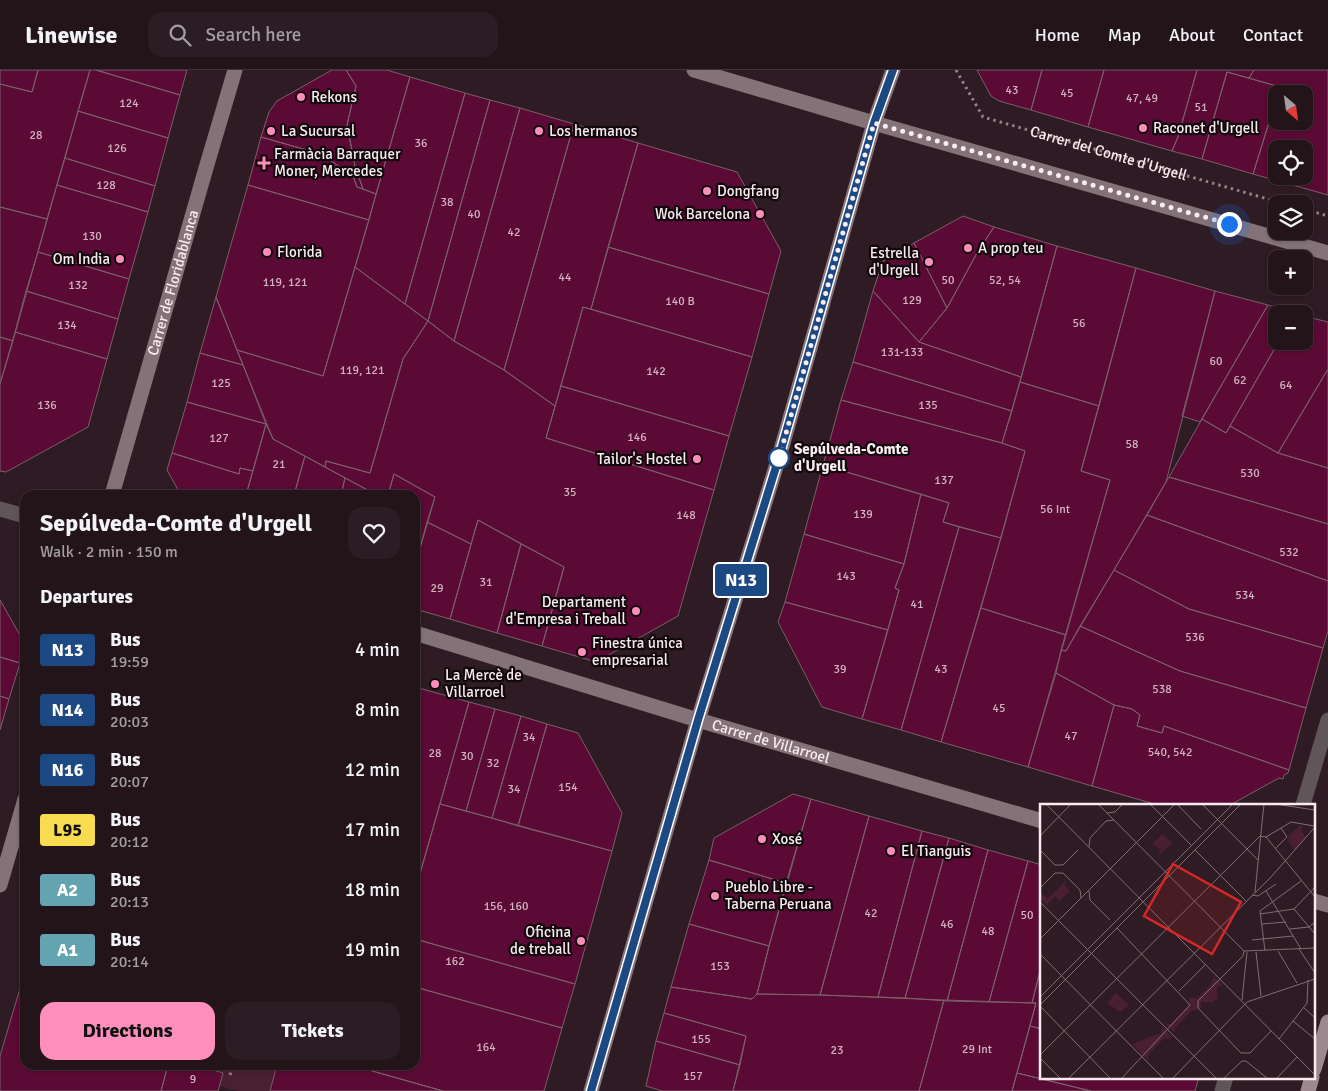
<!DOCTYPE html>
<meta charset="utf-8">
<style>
body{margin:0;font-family:Signika,sans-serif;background:#2b1d23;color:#f1f3f6;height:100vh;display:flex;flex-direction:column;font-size:19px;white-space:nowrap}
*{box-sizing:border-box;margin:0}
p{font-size:16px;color:#a39ea2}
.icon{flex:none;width:28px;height:28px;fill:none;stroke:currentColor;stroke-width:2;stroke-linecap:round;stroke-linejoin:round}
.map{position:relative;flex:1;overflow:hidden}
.panel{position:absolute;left:20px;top:420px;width:400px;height:580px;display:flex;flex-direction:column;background:#23141a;border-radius:15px;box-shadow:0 1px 4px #0004,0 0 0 1px #403339}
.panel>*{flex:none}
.badge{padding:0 10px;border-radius:4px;font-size:18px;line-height:32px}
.needle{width:32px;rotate:151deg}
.buttons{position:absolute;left:1268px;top:15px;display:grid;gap:10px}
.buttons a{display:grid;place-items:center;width:45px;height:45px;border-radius:10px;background:#23141a;box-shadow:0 1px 4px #0004,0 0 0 1px #403339;font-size:25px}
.you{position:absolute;width:25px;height:25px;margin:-12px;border:4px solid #fff;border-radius:50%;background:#1a73e8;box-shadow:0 0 0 8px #1a73e833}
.map>.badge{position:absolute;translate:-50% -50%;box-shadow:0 0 0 2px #fff}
h2{padding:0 20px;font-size:19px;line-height:45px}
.round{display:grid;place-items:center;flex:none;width:52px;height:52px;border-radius:15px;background:#2b1d23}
.head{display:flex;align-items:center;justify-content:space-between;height:85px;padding:0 20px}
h1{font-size:24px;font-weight:700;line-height:38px}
.action{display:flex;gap:10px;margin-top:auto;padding:10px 20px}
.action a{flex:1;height:58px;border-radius:15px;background:#fe8ebc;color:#111;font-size:20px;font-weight:700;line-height:58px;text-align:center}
.action a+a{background:#2b1d23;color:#f1f3f6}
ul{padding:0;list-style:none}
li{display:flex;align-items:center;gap:15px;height:60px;padding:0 20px}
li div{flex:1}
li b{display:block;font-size:19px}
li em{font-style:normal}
li .badge{min-width:55px;font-weight:700;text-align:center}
header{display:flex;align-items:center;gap:30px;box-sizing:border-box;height:70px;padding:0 25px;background:#23141a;border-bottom:1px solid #403339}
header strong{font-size:24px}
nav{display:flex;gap:28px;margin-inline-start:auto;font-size:18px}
.search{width:350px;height:45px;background:#2b1d23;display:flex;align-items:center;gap:12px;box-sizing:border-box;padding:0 18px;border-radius:15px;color:#a39ea2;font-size:19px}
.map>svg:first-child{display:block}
</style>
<header>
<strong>Linewise</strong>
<div class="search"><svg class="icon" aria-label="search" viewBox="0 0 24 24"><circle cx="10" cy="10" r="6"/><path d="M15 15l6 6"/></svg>Search here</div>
<nav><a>Home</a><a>Map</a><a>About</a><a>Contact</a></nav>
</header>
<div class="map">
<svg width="1328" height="1021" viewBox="0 0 1328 1021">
<rect width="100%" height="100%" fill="#2f1b23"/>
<path fill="#4b1f32" d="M196,995h81l-7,26h-32l-19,-5 4,-13z"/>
<path fill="#5a0a34" stroke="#796069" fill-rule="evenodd" d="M0,0h38l-6,22 -32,-8z
M38,0h52l-43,149 -47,-12v-123l32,8z
M90,0h6l84,25 -12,43 -90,-27z
M96,0h91l-7,25z
M332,0h14l10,16 -9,39 8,41 8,23 -6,-2 -4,-11 -32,-22 -60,-17 8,-25 8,-11z
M346,0h41l23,7 -34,117 -13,-5 -8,-23 -8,-41 9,-39z
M977,0h65l-11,40 -32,-9 -8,-5z
M1042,0h62l-16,57 -57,-17z
M1104,0h93l-19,67 -6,14 -84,-24z
M1197,0h57l-5,8 -22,-6 -25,87 -30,-8 6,-14z
M1254,0h74v125l-75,-21 23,-74v21h28v-27h-26l2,-7 -31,-9zM1276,79h28v27h-28z
M1227,2l53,15 -2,7h-2v6l-23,74 -51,-15z
M410,7l55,16 -60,211 -50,-37z
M465,23l25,7 -62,221 -23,-17z
M490,30l30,8 -66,233 -26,-20z
M520,38l54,16 -70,246 -50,-29z
M78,41l90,27 -13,48 -90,-28z
M574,54l64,19 -47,166 -8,-2 -28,99 -51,-36z
M261,67l60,17 32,22 4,11 19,7 -7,26 -121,-35z
M638,73l99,29 44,79 -12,43 -161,-47z
M65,88l90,28 -7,26 -91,-27z
M57,115l91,27 -19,67 -91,-27z
M248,115l121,35 -46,156 -86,-26 -21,-53z
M0,137l47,12 -34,122 -13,-4z
M963,146l31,11 -17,26 -30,55 -33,-65z
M994,157l63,19 -36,131 -102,-35 28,-34 30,-55z
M914,173l33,65 -28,34 -46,-51 10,-30z
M1057,176l79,22 -37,138 -79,-24z
M608,177l161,47 -17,63 -161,-48z
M38,182l91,27 -11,40 -92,-28z
M355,197l73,54 -25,38 -33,114 -44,-12 -1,6 -52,-28 -36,-89 86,26z
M1136,198l79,23 -49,191 -100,169 -5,-1 49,-170 -29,-9z
M26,221l92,28 -11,40 -92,-27z
M873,221l46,51 102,35 -9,34 -159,-49z
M1215,221l53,14 -68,117 -18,-6z
M216,227l21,53 6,15 -43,-12z
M1268,235l27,8 -19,1v27h3l-53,92 -24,-14z
M583,237l169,50 -23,79 -168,-50z
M1304,246l24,6v47l-50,84 -48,-27 49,-85h25z
M428,251l26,20 50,29 51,36 -9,32 168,52 -36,126 -82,46 -54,-16 22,-79 -86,-47 -7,24 -44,-22 8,-25 -41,-23 -6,21h-11l-52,-28 1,-6 44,12 33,-114z
M15,262l92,27 -19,68 -82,45 -6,-1v-87z
M0,267l13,4 -13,43z
M200,283l43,12 23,59 -79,-22z
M853,292l159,49 -10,32 -161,-43z
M1328,299v99l-50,-15z
M1020,312l79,24 -18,65 29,9 -44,155 -85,-27 44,-157 -23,-8z
M561,316l168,50 -15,54 -168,-52z
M841,330l161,43 23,8 -24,87 -58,-16 6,-19 -126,-38z
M187,332l79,22 -13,47 -13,-3 -1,6 -67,-21z
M1202,349l24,14 4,-7 48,27 50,15v56l-159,-47z
M266,354l7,15 32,17 -11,39h-48z
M172,383l67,21 1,-6 13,3 -7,24h-65l-14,-25z
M305,386l40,22 -4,17h-47z
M823,395l98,29 -17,70 -100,-30z
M394,404l41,23 -20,69v-71h-27z
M1169,407l159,47v57l-181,-66z
M345,408l32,17h-36z
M921,424l28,9 -6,19 16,5 -58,203 -39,-11 37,-129 -4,-2 9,-24z
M1147,445l181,66v50l-5,17 -134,-39 -75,-39z
M478,450l43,24 -24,89 -47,-14z
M427,452l44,22 -21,75 -35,-10v-43z
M959,457l42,11 -60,204 -40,-12z
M804,464l100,30 -9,24 4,2 -11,40 -103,-28z
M521,474l43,23 -22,79 -45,-13z
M1114,500l75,39 134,39 -17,60 -126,-37 -100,-45z
M0,530l25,44 -5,19 -20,-6z
M785,532l103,28 -26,89 -40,-12 -44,-85z
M981,538l85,27 -38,132 -87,-25z
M1080,556l100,45 126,37 -17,62 -125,-44 -2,7 -25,-7 3,-11 -8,-6 -18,-4 -58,-32 5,-23 5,1z
M0,587l20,6 -11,36 -9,-3z
M1056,603l58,32 -22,81 -64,-19z
M415,617l54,15 -54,189z
M0,626l9,3 -9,31z
M469,632l26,7 -29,102 -26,-7z
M1114,635l18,4 8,6 -3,11 25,7 2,-7 125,44 -1,3 -4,2 -1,4 -4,-1 -49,27h-72l-66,-19z
M495,639l26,7 -29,102 -26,-7z
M521,646l26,8 -29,102 -26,-8z
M547,654l31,9 44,80 -10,38 -94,-25z
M793,724l18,5 -25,84 -77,-23 5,-22z
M811,729l58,17 -49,179 -63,-1 12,-48z
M440,734l172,47 -37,133 -160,-45v-48z
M869,746l53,15 -44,166 -58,-2z
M922,761l27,7 -44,160 -27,-1z
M949,768l39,12 -41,151 -42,-3z
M988,780l40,11 -39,141 -42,-1z
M709,790l77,23 -17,63 -80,-22z
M1028,791l14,4v100l-10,38 -43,-1z
M689,854l80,22 -12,48 -5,5 -81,-12z
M415,869l160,45 -13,44 -147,-41z
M1040,900h2v59l-12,-3 6,-23h-4z
M21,915l4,1v79h143l-7,26h-161v-35z
M415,917l147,41 -18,63h-101l-92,-26h64z
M671,917l81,12 5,-5 63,1 124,5 -25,91h-186l13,-55 -82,-23z
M944,930l92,3 -24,88h-93z
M664,943l82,23 -6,29 -84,-24z
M1030,956l12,3v48h157l-4,14h-104l-74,-18z
M656,971l84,24 -7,26h-71l-16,-5z
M168,995h28l27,8 -5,18h-57z
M277,995h74l92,26h-173z
M1017,1003l74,18h-79z"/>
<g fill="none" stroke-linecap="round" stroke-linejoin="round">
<g stroke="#948289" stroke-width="3" stroke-dasharray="2.5 4" stroke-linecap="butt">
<path id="s1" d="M956,0l27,47 302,87"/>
<path d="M1304,139l24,7"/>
<path d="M21,850l4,1"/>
<path d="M230,1005l3,-10"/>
</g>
<path stroke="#605559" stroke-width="15" d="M0,439l25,7
M1303,735l25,-85
M1222,1021l4,-14"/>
<g stroke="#837278" stroke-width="15">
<path d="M694,0l180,53 454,130"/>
<path id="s2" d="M112,425l94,-327 29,-98"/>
<path id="s3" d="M415,563l283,87 344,101"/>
<path d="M0,815l25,-86"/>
<path d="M1314,831l14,4"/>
<path d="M591,1021l107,-371 81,-263 95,-334 19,-53"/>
</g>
<path stroke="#9e8890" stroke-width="15" d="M1314,999l14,-47
M1308,1021l4,-14"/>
</g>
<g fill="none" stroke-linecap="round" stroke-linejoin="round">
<g stroke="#fff" stroke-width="11">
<path id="line" d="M591,1021l107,-371 81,-263 95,-334 19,-53"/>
</g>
<use href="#line" stroke="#1c4883" stroke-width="8"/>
<path stroke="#faebf0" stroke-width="5" stroke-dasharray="0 9" d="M779,388l95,-335 355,101"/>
</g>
<g fill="#fe8ebc" stroke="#11080c" stroke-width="2">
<circle cx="301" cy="27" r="5"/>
<circle cx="1143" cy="58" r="5"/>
<circle cx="271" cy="61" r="5"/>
<circle cx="539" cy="61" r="5"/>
<path d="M261.5 85.5h5v5h5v5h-5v5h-5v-5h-5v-5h5z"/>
<circle cx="707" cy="121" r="5"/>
<circle cx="760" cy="144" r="5"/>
<circle cx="968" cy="178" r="5"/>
<circle cx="267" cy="182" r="5"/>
<circle cx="120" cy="189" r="5"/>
<circle cx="929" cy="192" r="5"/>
<circle cx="697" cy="389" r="5"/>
<circle cx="636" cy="541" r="5"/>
<circle cx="582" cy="582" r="5"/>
<circle cx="435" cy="614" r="5"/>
<circle cx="762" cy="769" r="5"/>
<circle cx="891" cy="781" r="5"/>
<circle cx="715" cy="826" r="5"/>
<circle cx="581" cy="871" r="5"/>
</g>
<circle fill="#fff" stroke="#1c4883" stroke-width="2.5" cx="779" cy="388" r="10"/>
<g text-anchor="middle" stroke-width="4.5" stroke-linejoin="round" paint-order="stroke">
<g font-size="12" fill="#d2b3c1">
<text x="1012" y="24">43</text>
<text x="1067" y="27">45</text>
<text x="1142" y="32">47, 49</text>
<text x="129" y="37">124</text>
<text x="1201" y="41">51</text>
<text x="36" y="69">28</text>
<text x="421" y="77">36</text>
<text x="117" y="82">126</text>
<text x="106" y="119">128</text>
<text x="447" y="136">38</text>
<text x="474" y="148">40</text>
<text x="514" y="166">42</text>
<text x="92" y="170">130</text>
<text x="565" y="211">44</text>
<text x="948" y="214">50</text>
<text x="1005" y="214">52, 54</text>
<text x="285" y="216">119, 121</text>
<text x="78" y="219">132</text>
<text x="912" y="234">129</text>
<text x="680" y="235">140 B</text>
<text x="1079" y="257">56</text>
<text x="67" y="259">134</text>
<text x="902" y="286">131-133</text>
<text x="1216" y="295">60</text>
<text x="362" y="304">119, 121</text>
<text x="656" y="305">142</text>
<text x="1240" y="314">62</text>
<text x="221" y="317">125</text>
<text x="1286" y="319">64</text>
<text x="47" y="339">136</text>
<text x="928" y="339">135</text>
<text x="637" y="371">146</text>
<text x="219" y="372">127</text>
<text x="1132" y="378">58</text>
<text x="279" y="398">21</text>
<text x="1250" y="407">530</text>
<text x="944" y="414">137</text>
<text x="570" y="426">35</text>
<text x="1055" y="443">56 Int</text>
<text x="863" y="448">139</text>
<text x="686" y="449">148</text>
<text x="1289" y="486">532</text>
<text x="846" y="510">143</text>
<text x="486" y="516">31</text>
<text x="437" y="522">29</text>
<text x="1245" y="529">534</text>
<text x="917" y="538">41</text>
<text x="1195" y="571">536</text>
<text x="840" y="603">39</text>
<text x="941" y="603">43</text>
<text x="1162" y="623">538</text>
<text x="999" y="642">45</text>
<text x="1071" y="670">47</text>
<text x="529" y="671">34</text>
<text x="1170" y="686">540, 542</text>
<text x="435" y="687">28</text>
<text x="467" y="690">30</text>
<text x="493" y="697">32</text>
<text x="568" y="721">154</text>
<text x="514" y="723">34</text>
<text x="506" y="840">156, 160</text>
<text x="871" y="847">42</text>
<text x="1027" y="849">50</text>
<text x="947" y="858">46</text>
<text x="988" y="865">48</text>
<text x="455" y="895">162</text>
<text x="720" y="900">153</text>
<text x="701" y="973">155</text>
<text x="486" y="981">164</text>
<text x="977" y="983">29 Int</text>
<text x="837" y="984">23</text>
<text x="693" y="1010">157</text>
<text x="193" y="1013">9</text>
</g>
<g font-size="15" fill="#faebf0" stroke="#11080c" text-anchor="start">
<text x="311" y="32">Rekons</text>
<text x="1153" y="63">Raconet d'Urgell</text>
<text x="281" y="66">La Sucursal</text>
<text x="549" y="66">Los hermanos</text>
<text x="274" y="89">Farmàcia Barraquer<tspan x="274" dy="17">Moner, Mercedes</tspan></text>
<text x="717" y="126">Dongfang</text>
<text x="750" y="149" text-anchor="end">Wok Barcelona</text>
<text x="978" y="183">A prop teu</text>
<text x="277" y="187">Florida</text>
<text x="919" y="188" text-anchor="end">Estrella<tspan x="919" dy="17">d'Urgell</tspan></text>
<text x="110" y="194" text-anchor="end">Om India</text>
<text x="687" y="394" text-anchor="end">Tailor's Hostel</text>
<text x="626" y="537" text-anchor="end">Departament<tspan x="626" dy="17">d'Empresa i Treball</tspan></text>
<text x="592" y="578">Finestra única<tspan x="592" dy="17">empresarial</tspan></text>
<text x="445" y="610">La Mercè de<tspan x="445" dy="17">Villarroel</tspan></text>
<text x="772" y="774">Xosé</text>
<text x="901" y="786">El Tianguis</text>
<text x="725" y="822">Pueblo Libre -<tspan x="725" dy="17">Taberna Peruana</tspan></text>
<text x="571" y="867" text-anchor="end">Oficina<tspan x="571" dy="17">de treball</tspan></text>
</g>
<g font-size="15" fill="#faebf0" stroke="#11080c">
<text dy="5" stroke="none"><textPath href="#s1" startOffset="185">Carrer del Comte d'Urgell</textPath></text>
<text dy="5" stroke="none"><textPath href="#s2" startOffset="221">Carrer de Floridablanca</textPath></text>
<text dy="5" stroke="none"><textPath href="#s3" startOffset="372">Carrer de Villarroel</textPath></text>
</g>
<g font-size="15" font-weight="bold" fill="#faebf0" stroke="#11080c" text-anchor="start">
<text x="794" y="384">Sepúlveda-Comte<tspan x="794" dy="17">d'Urgell</tspan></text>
</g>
</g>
<g transform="translate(1040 734)">
<rect width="275" height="275" fill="#2f1b23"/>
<path d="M260,22h3l-2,3 5,9 -11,13 -7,-10 1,-6zM122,30l10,9 -16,15 5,-8 -9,-6zM26,76l-1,6 5,5 -11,10 -4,-5 -9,9 -6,-7v-6l8,7zM173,172l10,9 -6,2v11l-4,4h-12v6l-10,3 -16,17v5l-10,-9h6l16,-17 3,-9h7l15,-15zM76,189l13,12 -9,7 -13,-9zM122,223l11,11 -10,1 -14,15 -1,6 -16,-16 29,-11z" fill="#4b1f32"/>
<path fill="none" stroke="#806e75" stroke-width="1" d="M6,0l269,271M58,0l146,147 71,-3M110,0l42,42M137,0l24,25M162,0l56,56M235,0l40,6M67,9l8,-1 8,-8M0,32l31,-32M220,32l6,1 25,-15 23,4M226,33l49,60M49,43l1,-9 16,-17 8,-1M235,45l12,-12 -6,-9M0,46l15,15h8l15,-15M155,46l51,51M0,84l15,-15h8l17,17 1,8M49,87l1,9 20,20M226,87l35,58M215,88l9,-88M212,91l6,1 18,-12M0,98l177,177M254,105l21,25M220,110l34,-5 21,-22M222,120l24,-2M77,124l73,77 -69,74M250,125l19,-2 6,-5M0,135l135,-135M212,136l41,-4M259,145l16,24M204,147l-1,5 -45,45v7l43,45h9l21,-22M225,147l-5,-40 41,-30M238,147l19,32M216,148l5,44M0,150l124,125M139,187l27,-27M0,193l193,-193M202,196l5,-48M0,201l201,-201M0,202l71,73M263,203l12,11M253,217l22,18M239,235l28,-36 1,-23M0,251l220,-219M0,254l21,21M28,275l203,-202 44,-50M132,275l75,-77 68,-23M183,275l19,-18h4l22,18M236,275l21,-22"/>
<path fill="#d62828" fill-opacity="0.15" stroke="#d62828" stroke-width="2.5" d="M133,60l68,38 -29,52 -68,-38z"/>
<rect width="275" height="275" fill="none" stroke="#faebf0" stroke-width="2.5"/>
</g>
</svg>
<div class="buttons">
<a><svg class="needle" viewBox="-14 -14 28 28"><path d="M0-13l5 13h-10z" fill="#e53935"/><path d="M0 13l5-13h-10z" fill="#a39ea2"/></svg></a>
<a><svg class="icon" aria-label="locate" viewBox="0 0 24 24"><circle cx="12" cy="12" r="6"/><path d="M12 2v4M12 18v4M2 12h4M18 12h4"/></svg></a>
<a><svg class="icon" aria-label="layers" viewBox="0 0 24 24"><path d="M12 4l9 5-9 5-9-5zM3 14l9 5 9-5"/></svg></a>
<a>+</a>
<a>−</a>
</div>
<div class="you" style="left:1229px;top:154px"></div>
<b class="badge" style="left:741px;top:510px;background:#1c4883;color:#fff">N13</b>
<section class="panel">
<div class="head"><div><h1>Sepúlveda-Comte d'Urgell</h1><p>Walk · 2 min · 150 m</p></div><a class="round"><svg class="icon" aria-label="heart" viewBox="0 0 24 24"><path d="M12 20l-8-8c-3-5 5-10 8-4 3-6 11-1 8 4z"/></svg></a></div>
<h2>Departures</h2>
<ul>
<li><span class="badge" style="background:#1c4883;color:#fff">N13</span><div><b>Bus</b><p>19:59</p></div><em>4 min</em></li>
<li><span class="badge" style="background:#1c4883;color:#fff">N14</span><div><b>Bus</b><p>20:03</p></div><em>8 min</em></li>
<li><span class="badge" style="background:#1c4883;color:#fff">N16</span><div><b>Bus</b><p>20:07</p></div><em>12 min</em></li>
<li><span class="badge" style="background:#f9db4f;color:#111">L95</span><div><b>Bus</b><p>20:12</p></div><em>17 min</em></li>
<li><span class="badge" style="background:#64a3b2;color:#fff">A2</span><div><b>Bus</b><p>20:13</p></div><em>18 min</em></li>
<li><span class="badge" style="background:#64a3b2;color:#fff">A1</span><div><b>Bus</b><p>20:14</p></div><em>19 min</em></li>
</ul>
<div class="action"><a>Directions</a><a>Tickets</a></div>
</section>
</div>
